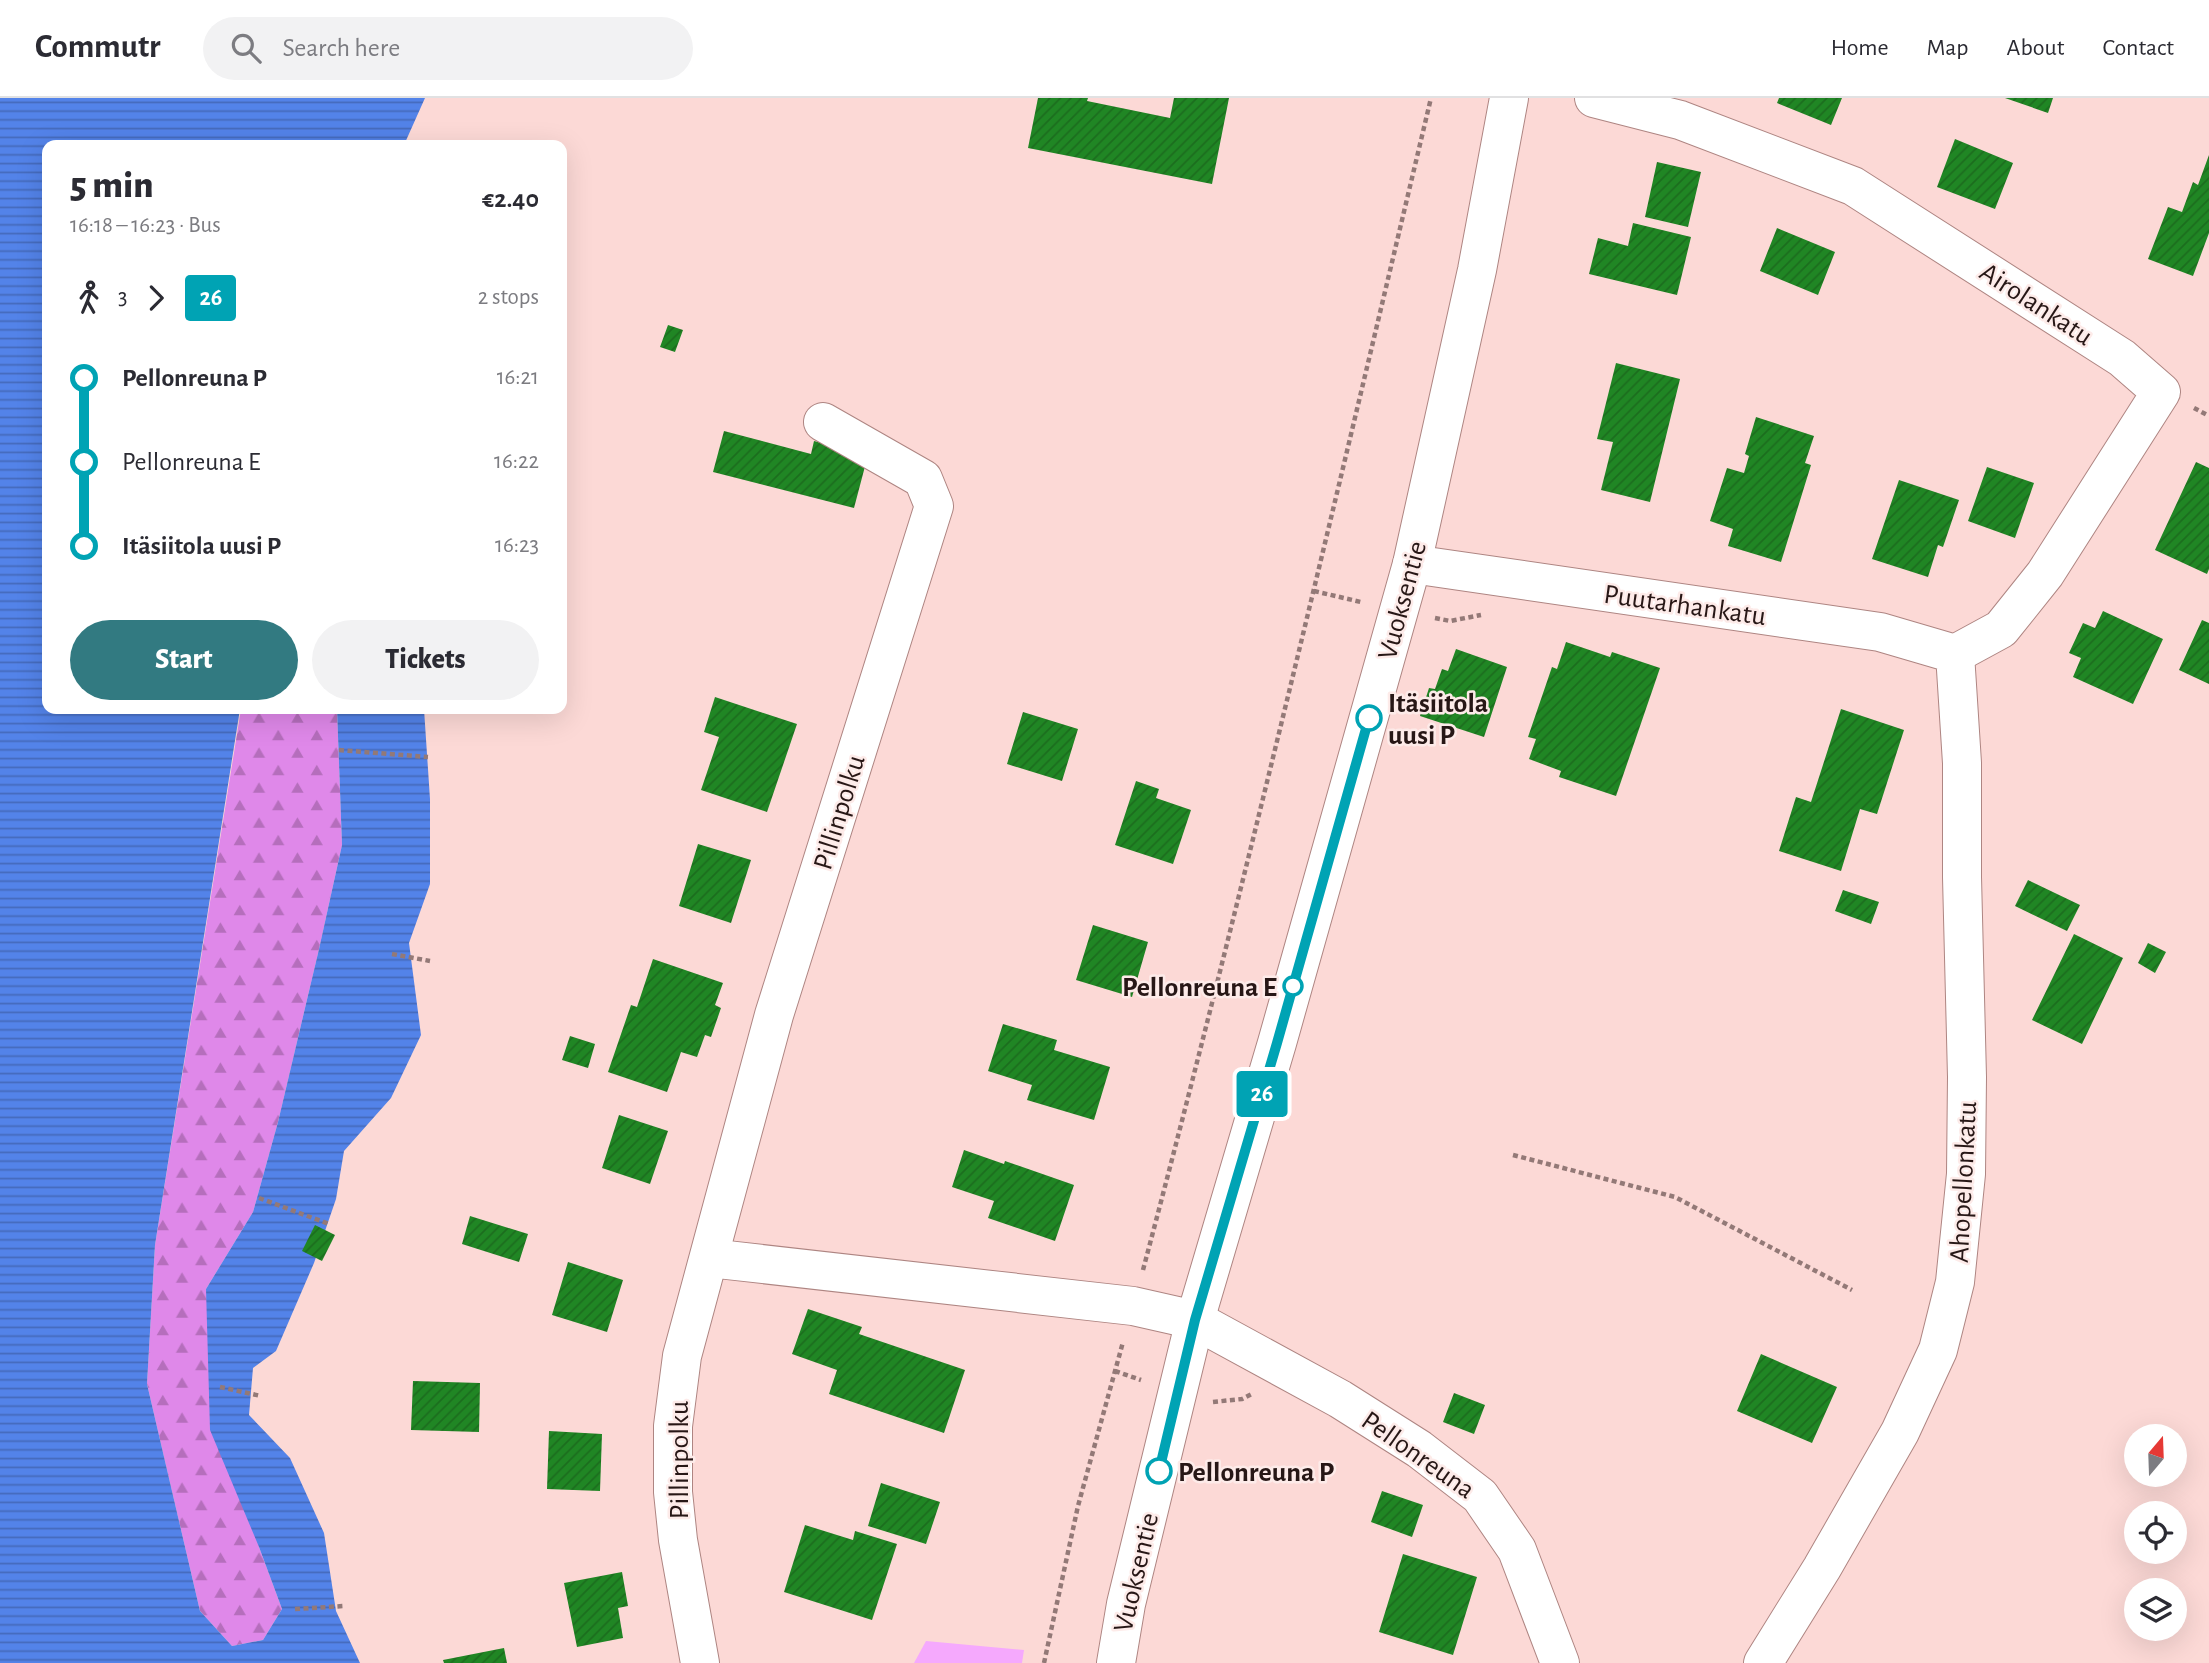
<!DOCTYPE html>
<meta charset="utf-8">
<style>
body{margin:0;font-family:"Alegreya Sans",sans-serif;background:#f2f2f3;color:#2b2b33;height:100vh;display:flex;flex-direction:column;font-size:26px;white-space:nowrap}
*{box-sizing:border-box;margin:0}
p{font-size:23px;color:#7c7c81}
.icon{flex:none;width:38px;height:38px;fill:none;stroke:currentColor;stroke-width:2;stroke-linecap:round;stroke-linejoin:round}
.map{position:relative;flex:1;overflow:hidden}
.side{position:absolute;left:42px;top:42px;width:525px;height:574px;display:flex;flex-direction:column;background:#fff;border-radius:14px;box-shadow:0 7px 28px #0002}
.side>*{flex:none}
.badge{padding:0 14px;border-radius:5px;font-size:24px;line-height:46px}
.needle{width:46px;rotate:19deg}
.tools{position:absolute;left:2124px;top:1326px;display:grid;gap:14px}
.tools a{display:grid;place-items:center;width:63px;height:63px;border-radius:50%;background:#fff;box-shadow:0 7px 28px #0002;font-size:35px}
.map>.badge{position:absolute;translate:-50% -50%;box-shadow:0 0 0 4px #fff}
.legs{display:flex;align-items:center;gap:10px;height:77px;padding:0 28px;font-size:23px}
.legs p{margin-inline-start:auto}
.headline{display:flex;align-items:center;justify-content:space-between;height:119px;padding:0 28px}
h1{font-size:38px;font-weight:800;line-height:52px}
.button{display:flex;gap:14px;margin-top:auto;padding:14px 28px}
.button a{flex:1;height:80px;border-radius:42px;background:#327a81;color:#fff;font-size:28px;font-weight:800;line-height:80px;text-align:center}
.button a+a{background:#f2f2f3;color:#2b2b33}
ul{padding:0 28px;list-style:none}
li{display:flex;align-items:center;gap:24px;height:84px;font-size:26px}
li i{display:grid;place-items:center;width:10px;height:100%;margin:0 9px;background:currentColor}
li i::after{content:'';width:18px;height:18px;margin:-9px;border:5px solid;border-radius:50%;background:#fff}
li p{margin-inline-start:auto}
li:first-child i{background:linear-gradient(#0000 50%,currentColor 0)}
li:last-child i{background:linear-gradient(currentColor 50%,#0000 0)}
header{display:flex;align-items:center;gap:42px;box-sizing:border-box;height:98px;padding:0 35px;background:#fff;border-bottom:2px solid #e1e1e2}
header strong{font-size:33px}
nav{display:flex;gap:38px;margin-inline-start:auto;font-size:24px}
.search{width:490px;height:63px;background:#f2f2f3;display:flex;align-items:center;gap:18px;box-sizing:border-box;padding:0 24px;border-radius:38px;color:#7c7c81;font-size:26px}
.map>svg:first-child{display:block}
</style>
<header>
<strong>Commutr</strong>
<div class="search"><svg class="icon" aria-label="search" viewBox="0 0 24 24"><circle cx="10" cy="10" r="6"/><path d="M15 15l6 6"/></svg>Search here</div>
<nav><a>Home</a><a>Map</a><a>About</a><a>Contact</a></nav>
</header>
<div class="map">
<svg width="2209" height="1565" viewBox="0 0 2209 1565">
<defs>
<pattern id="forest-firs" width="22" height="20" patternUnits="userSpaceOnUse" patternTransform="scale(1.75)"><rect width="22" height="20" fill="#df88e9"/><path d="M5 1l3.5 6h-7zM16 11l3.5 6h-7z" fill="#b56ebc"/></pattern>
<pattern id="water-rules" width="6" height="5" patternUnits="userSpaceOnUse" patternTransform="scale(1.75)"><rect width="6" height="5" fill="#5383e9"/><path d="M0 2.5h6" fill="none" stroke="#456abc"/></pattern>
<pattern id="building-hatch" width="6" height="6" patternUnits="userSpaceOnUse" patternTransform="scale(1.75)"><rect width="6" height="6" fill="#208624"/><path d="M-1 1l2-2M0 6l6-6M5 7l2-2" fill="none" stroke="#1c6d1e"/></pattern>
</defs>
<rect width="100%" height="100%" fill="#fcd9d6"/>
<path fill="url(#forest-firs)" d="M241,611h96l5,136 -23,104 -41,173 -25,90 -47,77 53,258 23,62 -19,31 -31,6 -32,-35 -53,-227 8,-139z"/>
<path fill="#f5a9fd" d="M926,1543l98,9 -2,13h-108z"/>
<path fill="url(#water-rules)" d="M0,0h425l-21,47h-357v564h193l-85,536 -8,139 53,227 32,35 31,-6 19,-31 -23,-62 -49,-117 -4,-141 47,-77 25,-90 41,-173 23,-104 -5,-136h87l6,90v85l-21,59 12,92 -30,63 -47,53 -8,48 -22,64 -38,88 -23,17 -4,47 41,43 34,75 12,78 24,52h-360z"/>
<path fill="url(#building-hatch)" d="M1038,0h50l-1,3 83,17 4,-20h55l-17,86 -184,-36z
M1779,0h63l-11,27 -54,-22z
M2005,0h48l-5,15z
M1955,41l58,24 -18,46 -58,-22z
M2209,57v78l-16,43 -45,-17 20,-52 14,5 11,-30 5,3z
M1657,64l44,10 -13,55 -43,-10z
M1633,125l58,14 -14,58 -88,-21 9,-36 30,8z
M1777,130l58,24 -17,43 -58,-24z
M668,227l15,5 -8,22 -15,-5z
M1616,265l64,16 -30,123 -49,-12 12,-48 -16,-3z
M1756,319l58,19 -9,27 6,2 -30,97 -53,-16 5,-17 -23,-8 17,-53 17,5 5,-17 -4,-2z
M724,333l87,23 3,-13 54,14 -14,53 -141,-36z
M2196,364l13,6v101l-2,5 -52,-24z
M1987,369l47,16 -19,55 -47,-17z
M1899,382l60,20 -16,47 -5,-2 -10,32 -56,-18z
M2103,513l60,28 -30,65 -60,-27 8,-19 -12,-5 14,-30 12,5z
M2202,522l7,3v61l-30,-14z
M1566,544l44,15 2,-5 48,16 -44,128 -57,-19 2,-6 -32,-12 7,-20 -8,-2 24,-70 5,2z
M1456,551l51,18 -23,70 -64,-21 9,-28 6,1 7,-20 6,2z
M715,599l82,27 -30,88 -66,-22 18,-53 -15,-5z
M1841,611l63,21 -27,84 -17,-5 -19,62 -62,-20 17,-54 15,5z
M1023,614l55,17 -16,52 -55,-17z
M1136,683l23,8 -3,9 35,12 -18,54 -58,-19z
M698,746l53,16 -20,63 -52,-17z
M2028,782l52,25 -13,26 -52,-25z
M1843,792l36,12 -8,22 -36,-13z
M1093,827l55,17 -16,55 -56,-17z
M2074,836l49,24 -41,86 -50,-24z
M2148,845l18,9 -11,21 -17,-10z
M653,861l70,24 -8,22 6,3 -10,29 -6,-2 -8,22 -16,-5 -14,40 -59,-20 23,-67 6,2z
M1003,926l54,16 -3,10 56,17 -16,53 -67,-20 5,-15 -44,-14z
M570,938l25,8 -7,24 -26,-8z
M619,1017l49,16 -18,53 -48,-16z
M964,1052l40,14 1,-3 69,24 -19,56 -67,-23 6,-17 -42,-14z
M470,1118l58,18 -9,28 -57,-18z
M315,1127l20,10 -13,26 -20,-10z
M568,1164l55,18 -16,52 -55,-17z
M808,1211l54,18 -3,7 106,36 -21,63 -115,-39 8,-24 -45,-16z
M1761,1256l76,33 -25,56 -75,-32z
M413,1283l67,2 -1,49 -68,-2z
M1454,1295l31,12 -11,29 -31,-12z
M549,1333l53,3 -2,57 -53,-2z
M881,1385l59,19 -14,42 -58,-18z
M1382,1393l41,14 -11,32 -41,-15z
M805,1427l48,15 2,-9 42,13 -25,76 -88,-28z
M1403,1456l74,23 -24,78 -74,-23z
M622,1474l6,34 -10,2 5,30 -46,9 -13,-64z
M504,1550l3,15h-63l-1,-3z"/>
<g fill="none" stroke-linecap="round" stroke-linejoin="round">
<g stroke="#ae8582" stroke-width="40">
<path id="minor" d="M1594,0l86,22 173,66 269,172 39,34 -116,182 -44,55 -46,25
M1412,466l468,68 75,22
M709,1160l424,48 62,14 145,79 79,50 61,47 37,54 43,113
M700,1565l-22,-123 -5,-48v-66l9,-70 92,-341 160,-509 -11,-27 -100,-57
M1763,1565l59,-95 78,-136 38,-82 17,-68 11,-108 1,-97 -5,-200v-114l-7,-109"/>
</g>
<g stroke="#ae8582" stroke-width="40">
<path id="tertiary" d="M1116,1565l10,-59 69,-284 82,-277 135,-479 65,-294 32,-172"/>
</g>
<path stroke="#937977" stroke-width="4.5" stroke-dasharray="5 3.5" stroke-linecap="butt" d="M2194,310l15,8
M1314,493l47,11
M1435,520l15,3 31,-6
M339,652l89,7
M392,856l38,7
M1513,1057l162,42 177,93
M259,1100l70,26
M1143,1172c103,-389 195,-781 288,-1172
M1115,1273l26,9
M220,1289l41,9
M1213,1304l29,-3 10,-5
M295,1511l49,-3
M1044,1565l34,-157 45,-164"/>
<use href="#minor" stroke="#fff" stroke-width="38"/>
<use href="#tertiary" stroke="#fff" stroke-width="38"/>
</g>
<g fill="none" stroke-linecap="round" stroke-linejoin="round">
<g stroke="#fff" stroke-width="16">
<path id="line-1" d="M1159,1373l36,-151 82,-277 92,-325"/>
</g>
<use href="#line-1" stroke="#00a3b4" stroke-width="10"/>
</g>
<g fill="#fff" stroke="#00a3b4" stroke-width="3.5">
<circle cx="1369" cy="620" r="12"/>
<circle cx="1293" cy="888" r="9"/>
<circle cx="1159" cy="1373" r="12"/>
</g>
<g text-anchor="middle" stroke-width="5" stroke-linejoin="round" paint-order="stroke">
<g font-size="28" fill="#271716" stroke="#fdebe9">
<text transform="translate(2037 205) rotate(33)" y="10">Airolankatu</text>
<text transform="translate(1401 502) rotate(-75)" y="10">Vuoksentie</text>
<text transform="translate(1685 506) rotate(8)" y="10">Puutarhankatu</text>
<text transform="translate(838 714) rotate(-73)" y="10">Pillinpolku</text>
<text transform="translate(1962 1084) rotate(-87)" y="10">Ahopellonkatu</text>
<text transform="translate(1419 1356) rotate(35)" y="10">Pellonreuna</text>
<text transform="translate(678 1362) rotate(-90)" y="10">Pillinpolku</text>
<text transform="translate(1135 1474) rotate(-77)" y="10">Vuoksentie</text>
</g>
<g font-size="28" font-weight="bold" fill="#271716" stroke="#fdebe9" text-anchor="start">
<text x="1388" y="614">Itäsiitola<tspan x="1388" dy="32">uusi P</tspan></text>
<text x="1277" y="898" text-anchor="end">Pellonreuna E</text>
<text x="1178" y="1383">Pellonreuna P</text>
</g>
</g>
</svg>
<div class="tools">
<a><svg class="needle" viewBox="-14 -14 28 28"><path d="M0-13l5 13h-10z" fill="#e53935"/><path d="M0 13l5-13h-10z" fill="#7c7c81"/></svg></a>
<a><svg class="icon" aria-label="locate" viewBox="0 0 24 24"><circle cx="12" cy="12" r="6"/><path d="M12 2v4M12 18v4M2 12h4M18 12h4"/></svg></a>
<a><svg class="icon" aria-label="layers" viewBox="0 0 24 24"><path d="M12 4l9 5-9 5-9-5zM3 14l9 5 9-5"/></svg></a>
</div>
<b class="badge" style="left:1262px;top:996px;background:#00a3b4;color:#fff">26</b>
<section class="side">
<div class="headline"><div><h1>5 min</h1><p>16:18 – 16:23 · Bus</p></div><b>€2.40</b></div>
<div class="legs"><svg class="icon" aria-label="walk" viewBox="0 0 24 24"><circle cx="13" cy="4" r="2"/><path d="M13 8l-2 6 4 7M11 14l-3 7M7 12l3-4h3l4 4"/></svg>3<svg class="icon" aria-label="forward" viewBox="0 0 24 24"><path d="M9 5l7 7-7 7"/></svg><b class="badge" style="background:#00a3b4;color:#fff">26</b><p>2 stops</p></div>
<ul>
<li><i style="color:#00a3b4"></i><b>Pellonreuna P</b><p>16:21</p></li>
<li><i style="color:#00a3b4"></i><span>Pellonreuna E</span><p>16:22</p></li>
<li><i style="color:#00a3b4"></i><b>Itäsiitola uusi P</b><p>16:23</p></li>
</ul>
<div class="button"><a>Start</a><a>Tickets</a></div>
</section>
</div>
